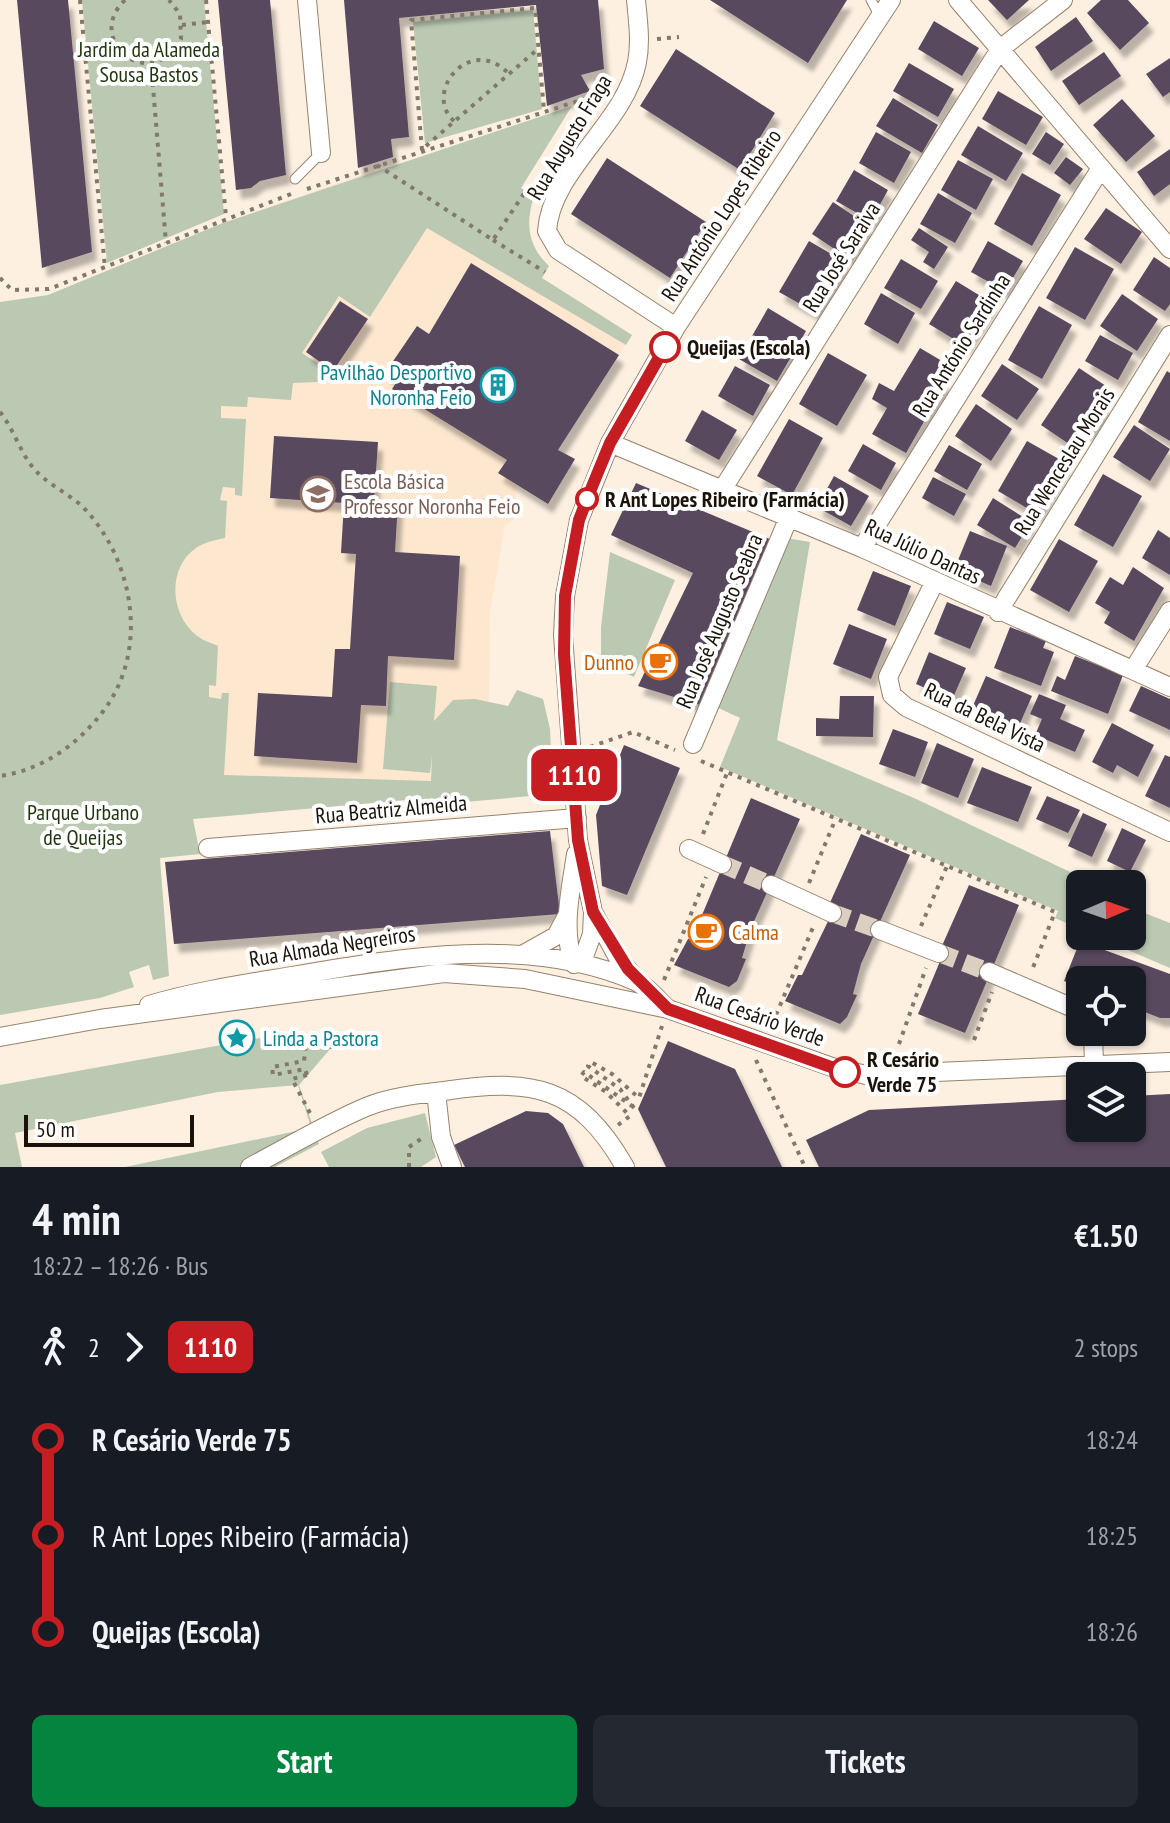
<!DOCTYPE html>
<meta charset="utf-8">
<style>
body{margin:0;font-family:"PT Sans Narrow",sans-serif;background:#242831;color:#f1f3f6;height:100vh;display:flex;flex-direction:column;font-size:30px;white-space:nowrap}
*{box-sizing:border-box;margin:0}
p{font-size:26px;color:#9ea1a6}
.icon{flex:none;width:44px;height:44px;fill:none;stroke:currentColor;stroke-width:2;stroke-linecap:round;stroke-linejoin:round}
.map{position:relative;height:1167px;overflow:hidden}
.details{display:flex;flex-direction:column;background:#171b24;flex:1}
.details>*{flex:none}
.badge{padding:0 16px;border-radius:12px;font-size:28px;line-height:52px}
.needle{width:52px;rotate:88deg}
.fabs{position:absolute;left:1066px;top:870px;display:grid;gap:16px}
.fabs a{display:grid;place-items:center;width:80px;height:80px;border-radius:12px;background:#171b24;box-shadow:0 2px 6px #0004;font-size:40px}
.scale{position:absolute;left:24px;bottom:20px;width:170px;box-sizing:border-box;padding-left:8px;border:4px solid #1b130a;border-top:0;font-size:22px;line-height:28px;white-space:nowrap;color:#1b130a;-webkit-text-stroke:6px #fff;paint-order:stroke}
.map>.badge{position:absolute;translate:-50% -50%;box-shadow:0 0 0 4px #fff}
.legs{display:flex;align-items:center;gap:12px;height:88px;padding:0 32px;font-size:26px}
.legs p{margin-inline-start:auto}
.overview{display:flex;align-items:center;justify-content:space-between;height:136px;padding:0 32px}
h1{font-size:44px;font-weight:700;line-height:60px}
.primary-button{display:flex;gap:16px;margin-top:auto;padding:16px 32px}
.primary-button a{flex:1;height:92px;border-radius:12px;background:#04843e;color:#fff;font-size:32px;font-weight:700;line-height:92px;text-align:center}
.primary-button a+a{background:#242831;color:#f1f3f6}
ul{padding:0 32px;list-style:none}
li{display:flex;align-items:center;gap:28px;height:96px;font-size:30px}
li i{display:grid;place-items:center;width:12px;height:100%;margin:0 10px;background:currentColor}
li i::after{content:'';width:20px;height:20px;margin:-10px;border:6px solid;border-radius:50%;background:#171b24}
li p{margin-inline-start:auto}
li:first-child i{background:linear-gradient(#0000 50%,currentColor 0)}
li:last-child i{background:linear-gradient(currentColor 50%,#0000 0)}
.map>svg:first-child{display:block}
</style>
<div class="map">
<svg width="1170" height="1167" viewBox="0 0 1170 1167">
<defs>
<filter id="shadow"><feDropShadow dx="5" dy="9" stdDeviation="2" flood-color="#0004"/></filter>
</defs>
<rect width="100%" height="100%" fill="#fdf0e1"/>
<path fill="#fde7cf" d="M373,171l259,164 -74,114 17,10 -27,45 -31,-19 -4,35 -8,5 -15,87 -1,90 19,4 9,-16 26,9 7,30 2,57 -363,17 -97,-524 131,-56z"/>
<path fill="#bbc9b3" d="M82,0h122l20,214 -117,49z
M533,10l9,99 -117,34 -12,-121z
M572,106l-51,82 13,8c-9,28 -6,50 15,70l-7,12 90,57 -6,10 -199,-117 -57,89 -31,-21 -37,57 36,24 1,4 -46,2 -2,17 -43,-3 -1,10 -26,-1v12l25,1 -4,77 -7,-1v-7l-12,-1 -3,13 7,1 -2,37c-9,2 -21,4 -29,10 -29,20 -26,66 0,87 6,5 15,8 22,11l-2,40 -7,-1v12l12,2 1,-6h7l-5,82 207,6 1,-26 -2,18 -47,-4 7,-87 47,4 -3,35 19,-21 22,-1 33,7 9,-16 26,9 7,30 3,65 -133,12 -2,-7 -225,20 7,35 -40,4 9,118 -16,4 -4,-15 -20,7 5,15 -34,11 -100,17v-713l48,-7 175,-72z
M786,538l24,4 -33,198 137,58 171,81 7,5h-12v45l-25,-11 3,-7 -338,-144 20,-49 -26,-12z
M610,552l65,28 -41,97 -33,-15v-35z
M1132,908l38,15v45l-75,-32h37z
M282,1034l50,13 -33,38 20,59 -44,23h-150l186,-39 -13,-43 -80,7 -203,41 7,34h-22v-82z
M425,1113l11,44 -15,10h-92l-8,-15 46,-24z"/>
<path fill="#58495f" filter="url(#shadow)" d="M17,0h51l24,252 -50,16z
M218,0h52l16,175 -26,6 -9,7 -15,2z
M344,0h254l6,69 -23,6 9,16 -43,15 -11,-101 -137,13 10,119 -18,2 2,18 -35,11z
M710,0h137l-39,63z
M988,0h41l-22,20z
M1101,0h27l21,23 -29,27 -33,-37z
M1076,17l17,24 -42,30 -16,-24z
M934,21l45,27 -17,28 -44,-27z
M676,49l99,64 -35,57 -100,-64z
M1104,52l17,24 -42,29 -17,-24z
M1170,58v34l-7,5 -17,-23z
M909,63l45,26 -16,28 -45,-26z
M998,91l45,26 -17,28 -44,-26z
M893,98l45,27 -16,28 -46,-27z
M1122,99l33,37 -29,26 -33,-37z
M978,126l45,27 -17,28 -45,-26z
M876,132l35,20 -17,31 -35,-20z
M1046,132l18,12 -14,21 -18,-11z
M1170,149v35l-16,12 -17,-24z
M1066,157l17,12 -13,16 -16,-12z
M607,158l99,64 -36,56 -99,-64z
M958,160l35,19 -17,31 -35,-20z
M854,170l34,20 -17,31 -35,-20z
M1022,173l39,22 -29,51 -38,-22z
M938,193l34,20 -17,30 -35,-19z
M833,202l36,24 -21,32 -36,-24z
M1106,208l36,24 -21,32 -37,-25z
M919,228l29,19 -14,22 -11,-7 6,-10 -18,-12z
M809,241l38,22 -29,51 -39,-22z
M988,241l35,20 -18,30 -34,-19z
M1075,247l39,22 -29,51 -39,-22z
M1154,257l16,11v36l-5,7 -32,-21z
M901,259l37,22 -17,28 -37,-21z
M471,263l148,92 -61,95 17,9 -27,45 -50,-31 9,-13 -115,-71 6,-9 -13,-7 32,-47 12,8z
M956,281l36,22 -27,43 -36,-22z
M881,293l34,20 -17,31 -34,-20z
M1122,294l36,25 -21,32 -37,-25z
M340,301l28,18 -35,52 -27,-19z
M1039,306l33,19 -30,54 -34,-19z
M768,308l38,23 -29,50 -38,-22z
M1100,335l33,18 -15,27 -33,-19z
M920,348l27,16 -8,15 7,4 -40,70 -34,-19 15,-26 -15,-9 7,-16 15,8z
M828,353l39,22 -30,51 -38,-22z
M1002,364l37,25 -22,31 -36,-24z
M735,366l35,19 -17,31 -35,-20z
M1079,368l27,18 -9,14 10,7 -18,26 -9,-6 -11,17 -28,-19z
M1167,371l3,2v68l-32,-19z
M976,404l36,25 -21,32 -36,-25z
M702,410l35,20 -18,30 -34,-19z
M789,419l34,19 -31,57 -35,-19z
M1134,425l36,24 -20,32 -37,-24z
M274,436l104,6 -4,59 24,1 -3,50 65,4 -6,104 -66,-4 -2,50 -25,-1 -4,58 -103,-7 4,-63 74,4 3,-48h15l6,-95 -15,-1 3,-50 -74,-5z
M1027,441l39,22 -29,51 -39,-23z
M863,444l33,19 -15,27 -33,-19z
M949,445l33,19 -15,26 -33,-19z
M1103,474l39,22 -29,51 -39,-22z
M834,476l35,20 -18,30 -34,-19z
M933,477l33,17 -12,22 -32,-18z
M636,483l136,57 -72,165 -62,-19 55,-113 -82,-38z
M993,498l38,24 -16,26 -38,-23z
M1158,530l12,8v37l-28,-17z
M970,531l37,15 -16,40 -37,-16z
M1059,539l39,22 -29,51 -39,-22z
M1133,567l31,21 -30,53 -30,-18 6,-11 -15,-9 15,-26 13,8z
M873,571l38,15 -16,40 -38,-16z
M947,602l37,15 -14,32 -36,-15z
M849,624l38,15 -16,40 -38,-15z
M1010,627l36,14 -3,7 11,4 -13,34 -47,-18z
M929,652l37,16 -14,32 -36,-16z
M1075,656l48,19 -15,39 -57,-23 6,-15 8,4z
M986,676l46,20 -14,32 -46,-20z
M1141,686l29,13v31l-41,-19z
M1039,694l27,11 -6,14 25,11 -10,22 -40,-17 7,-16 -12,-5z
M840,696h34l-1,41 -57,-1v-18l23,1z
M1112,723l42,22 -16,32 -21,-12 -4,8 -21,-11z
M893,729l35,13 -13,35 -36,-13z
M937,743l37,16 -16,39 -37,-15z
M624,745l56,23 -53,127 -25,-9 -6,-71z
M1165,755l5,2v51l-25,-12z
M982,767l50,20 -14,35 -51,-19z
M1047,796l33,14 -12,23 -32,-14z
M751,798l49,21 -49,109 -9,30 4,1 -9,22 -8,6 -55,-22 14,-26h4z
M1083,813l24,11 -15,33 -24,-11z
M1122,828l24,12 -16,32 -23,-11z
M550,831l10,83 -386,30 -9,-82z
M861,834l49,21 -49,109 -8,30 4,1 -10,22 -7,7 -55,-23 13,-26h4l30,-62 -4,-6z
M969,885l50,20 -54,128 -47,-19 23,-55 -4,-2z
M1080,941l90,33v44h-10l-28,-11v-27h-52v7l-16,-6z
M668,1041l67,28 47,98h-116l-28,-58z
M1170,1094v73h-351l-13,-27 63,-30 211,-11v29h52v-32z
M526,1111l22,2 15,11 21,43h-119l-11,-22z"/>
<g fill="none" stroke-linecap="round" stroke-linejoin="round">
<path stroke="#dbcfc1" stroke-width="18" stroke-dasharray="18 9" stroke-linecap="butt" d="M722,864l49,21
M832,913l48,17
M939,953l50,19"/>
<g stroke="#97836c" stroke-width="11">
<path id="service" d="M871,0l9,17
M295,179l26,-26"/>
</g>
<g stroke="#97836c" stroke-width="20">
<path id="minor" d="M307,0l14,153
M636,0c2,21 5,42 1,62 -11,61 -86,108 -90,169l11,19 118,77
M958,0l212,249
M610,443l252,105 308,139
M722,490l278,-441 63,-49
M862,548l239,-380
M934,583l-46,94 4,18 14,12 264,125
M998,612l172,-277
M1133,670l37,-59
M693,744l96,-227
M208,848l369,-30
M689,849l33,15
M771,885l61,28
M593,912l24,44 21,26
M880,930l59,23
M522,955l34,-19 11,-20
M574,964l11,-10 7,-20 1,-22 -15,-72 -15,-205 2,-39 14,-76 31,-77 66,-116 215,-327
M574,964c-13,-34 -3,-75 2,-110
M989,972l91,39
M149,1005c47,-14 95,-21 143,-29 109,-19 238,-41 343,5 12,5 23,19 33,28
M1093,1032l1,33
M0,1037l100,-18 344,-46 81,6 143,30 164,58 34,8 304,-13
M436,1092l5,45 11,30
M250,1167c38,-20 76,-43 116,-60 24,-10 52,-13 78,-16 88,-13 134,-6 181,76"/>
</g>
<path stroke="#82786c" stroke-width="4" stroke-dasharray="4 6" stroke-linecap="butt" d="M80,0l25,268
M125,0c-42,39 25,96 56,39l-1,-25 -11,-14
M206,0l20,217
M182,25l26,-3
M657,39l22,-2
M151,63l15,180
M454,121c-32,-29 17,-88 55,-47
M426,146l113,-98
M422,150l-11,-130 124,-12 9,103
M377,165l116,75 34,-51 9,6
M307,189l296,-96
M493,240l52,32
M0,278l12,12 37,-1 242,-95
M0,412c13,16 19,37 31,53 13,18 36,27 52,42 52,54 67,146 18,207 -25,32 -60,56 -101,62
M590,747l43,-15 42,18
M701,761l354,151 -23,58
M703,834l24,-61
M809,883l27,-65
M921,926l26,-60
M664,980l42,-103
M776,1015l38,-90
M974,1040l18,-48
M899,1044l27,-76
M756,1060l49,107
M307,1075l-2,-6 -32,6 -1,-8 32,-6 2,-17 26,3
M307,1075l-15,4 19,36
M634,1108l-14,-19 -32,-23 3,-4 21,12 27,24 23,-72
M618,1125l12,-9 -24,-24 -25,-16 3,-4 48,34
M409,1167v-20l12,-8"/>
<use href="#service" stroke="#fff" stroke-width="9"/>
<use href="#minor" stroke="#fff" stroke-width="18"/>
</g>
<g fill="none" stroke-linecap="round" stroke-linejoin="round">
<g stroke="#fff" stroke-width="18">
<path id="line-1" d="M665,347l-55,96 -21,51 -10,26 -14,76 -1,58 14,186 15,72 35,57 40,40 177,63"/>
</g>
<use href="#line-1" stroke="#c61d23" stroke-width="12"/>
</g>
<defs>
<g id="building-ring" transform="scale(1.8)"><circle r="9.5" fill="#fff" stroke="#0f9aa8" stroke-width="1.5"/><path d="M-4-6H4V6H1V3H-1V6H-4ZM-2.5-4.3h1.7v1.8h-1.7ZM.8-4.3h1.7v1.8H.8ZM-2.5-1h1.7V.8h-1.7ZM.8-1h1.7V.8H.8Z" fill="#0f9aa8"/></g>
<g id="school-ring" transform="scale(1.8)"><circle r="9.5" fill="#fff" stroke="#8d6e63" stroke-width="1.5"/><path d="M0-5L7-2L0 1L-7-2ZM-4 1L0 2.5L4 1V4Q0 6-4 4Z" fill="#8d6e63"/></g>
<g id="cafe-ring" transform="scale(1.8)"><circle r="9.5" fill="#fff" stroke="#e8710a" stroke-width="1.5"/><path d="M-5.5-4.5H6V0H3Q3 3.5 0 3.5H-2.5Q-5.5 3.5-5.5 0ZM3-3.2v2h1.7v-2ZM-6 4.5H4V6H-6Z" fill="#e8710a"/></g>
<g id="sight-ring" transform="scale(1.8)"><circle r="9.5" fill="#fff" stroke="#0f9aa8" stroke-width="1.5"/><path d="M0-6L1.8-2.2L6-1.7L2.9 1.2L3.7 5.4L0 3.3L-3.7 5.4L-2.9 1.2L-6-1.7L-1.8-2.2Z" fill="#0f9aa8"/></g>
</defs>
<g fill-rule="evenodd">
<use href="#building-ring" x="498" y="385"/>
<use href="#school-ring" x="318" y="494"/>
<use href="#cafe-ring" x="660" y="662"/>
<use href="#cafe-ring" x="706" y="932"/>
<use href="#sight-ring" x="237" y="1038"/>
</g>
<g fill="#fff" stroke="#c61d23" stroke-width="4">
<circle cx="665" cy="347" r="14"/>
<circle cx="587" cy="499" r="10"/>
<circle cx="845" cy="1072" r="14"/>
</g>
<g text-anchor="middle" stroke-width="8" stroke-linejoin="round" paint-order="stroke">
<g font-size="22" fill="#1f360d" stroke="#fff">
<text x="149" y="57">Jardim da Alameda<tspan x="149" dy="25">Sousa Bastos</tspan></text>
<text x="83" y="820">Parque Urbano<tspan x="83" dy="25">de Queijas</tspan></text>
</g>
<g font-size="22" fill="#1b130a" stroke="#fff">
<text transform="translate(569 137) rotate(-59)" y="8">Rua Augusto Fraga</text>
<text transform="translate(721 215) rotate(-57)" y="8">Rua António Lopes Ribeiro</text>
<text transform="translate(841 257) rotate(-58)" y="8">Rua José Saraiva</text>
<text transform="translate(961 345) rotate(-58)" y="8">Rua António Sardinha</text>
<text transform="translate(1064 461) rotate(-58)" y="8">Rua Wenceslau Morais</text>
<text transform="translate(923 551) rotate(25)" y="8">Rua Júlio Dantas</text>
<text transform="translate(719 621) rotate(-67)" y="8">Rua José Augusto Seabra</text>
<text transform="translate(985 717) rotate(26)" y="8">Rua da Bela Vista</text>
<text transform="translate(391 809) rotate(-5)" y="8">Rua Beatriz Almeida</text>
<text transform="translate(332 946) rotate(-9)" y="8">Rua Almada Negreiros</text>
<text transform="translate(760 1016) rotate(20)" y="8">Rua Cesário Verde</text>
</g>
<g font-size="22" font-weight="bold" fill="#1b130a" stroke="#fff" text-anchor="start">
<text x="687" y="355">Queijas (Escola)</text>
<text x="605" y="507">R Ant Lopes Ribeiro (Farmácia)</text>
<text x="867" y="1067">R Cesário<tspan x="867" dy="25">Verde 75</tspan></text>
</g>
<g font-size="22" fill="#0d838f" stroke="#fff" text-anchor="end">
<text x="472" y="380">Pavilhão Desportivo<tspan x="472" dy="25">Noronha Feio</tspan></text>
<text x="263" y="1046" text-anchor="start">Linda a Pastora</text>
</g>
<g font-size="22" fill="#785e54" stroke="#fff" text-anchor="start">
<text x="344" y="489">Escola Básica<tspan x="344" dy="25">Professor Noronha Feio</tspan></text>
</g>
<g font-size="22" fill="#c56008" stroke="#fff" text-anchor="end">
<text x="634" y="670">Dunno</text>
<text x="732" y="940" text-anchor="start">Calma</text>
</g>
</g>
</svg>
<div class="fabs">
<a><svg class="needle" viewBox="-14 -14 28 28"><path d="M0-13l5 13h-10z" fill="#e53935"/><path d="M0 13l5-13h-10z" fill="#9ea1a6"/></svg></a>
<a><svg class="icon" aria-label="locate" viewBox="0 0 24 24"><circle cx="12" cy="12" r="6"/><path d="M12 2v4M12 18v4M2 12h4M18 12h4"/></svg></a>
<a><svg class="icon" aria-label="layers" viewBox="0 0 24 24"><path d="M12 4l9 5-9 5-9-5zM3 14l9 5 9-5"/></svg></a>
</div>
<div class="scale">50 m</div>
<b class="badge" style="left:574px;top:775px;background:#c61d23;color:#fff">1110</b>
</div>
<section class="details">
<div class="overview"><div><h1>4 min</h1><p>18:22 – 18:26 · Bus</p></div><b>€1.50</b></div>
<div class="legs"><svg class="icon" aria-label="walk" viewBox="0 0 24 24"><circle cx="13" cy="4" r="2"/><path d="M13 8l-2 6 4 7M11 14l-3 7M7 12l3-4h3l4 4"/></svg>2<svg class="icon" aria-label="forward" viewBox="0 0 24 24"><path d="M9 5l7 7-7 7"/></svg><b class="badge" style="background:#c61d23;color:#fff">1110</b><p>2 stops</p></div>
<ul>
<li><i style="color:#c61d23"></i><b>R Cesário Verde 75</b><p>18:24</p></li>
<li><i style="color:#c61d23"></i><span>R Ant Lopes Ribeiro (Farmácia)</span><p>18:25</p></li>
<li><i style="color:#c61d23"></i><b>Queijas (Escola)</b><p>18:26</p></li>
</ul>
<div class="primary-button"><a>Start</a><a>Tickets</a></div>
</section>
